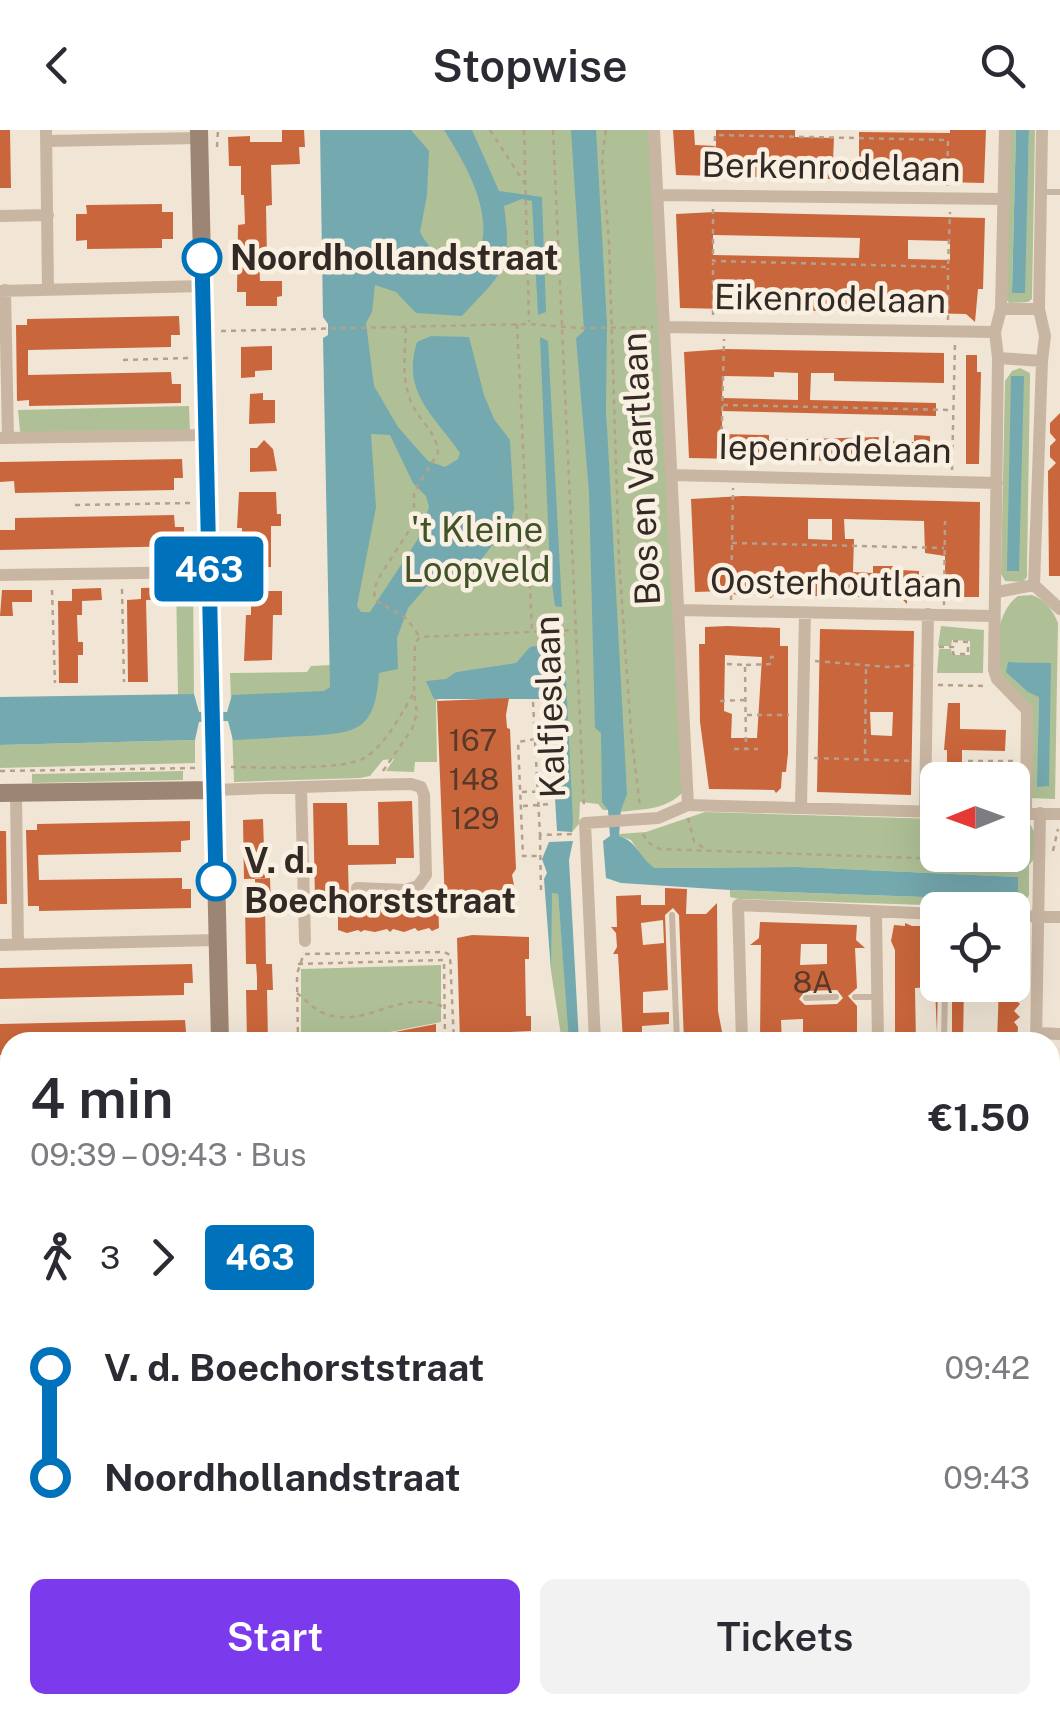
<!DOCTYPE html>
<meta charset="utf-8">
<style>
body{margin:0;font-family:"Public Sans",sans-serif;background:#f2f2f3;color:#2b2b33;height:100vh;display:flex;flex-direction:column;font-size:38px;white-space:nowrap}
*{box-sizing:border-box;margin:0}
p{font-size:32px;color:#7c7c81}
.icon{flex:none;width:55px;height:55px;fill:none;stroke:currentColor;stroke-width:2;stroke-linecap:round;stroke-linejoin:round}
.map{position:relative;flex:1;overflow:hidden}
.side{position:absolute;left:0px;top:902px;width:1060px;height:682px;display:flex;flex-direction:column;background:#fff;border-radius:30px 30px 0 0;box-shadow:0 10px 40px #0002}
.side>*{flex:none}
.badge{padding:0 20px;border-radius:8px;font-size:35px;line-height:65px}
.needle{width:65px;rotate:269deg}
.controls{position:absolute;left:920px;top:632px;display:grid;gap:20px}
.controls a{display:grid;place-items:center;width:110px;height:110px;border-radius:15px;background:#fff;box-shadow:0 10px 40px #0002;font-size:50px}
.map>.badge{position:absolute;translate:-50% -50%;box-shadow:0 0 0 5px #fff}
.legs{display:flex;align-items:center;gap:15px;height:110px;padding:0 30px;font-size:32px}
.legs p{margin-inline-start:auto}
.summary{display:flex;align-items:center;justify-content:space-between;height:170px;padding:0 30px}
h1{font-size:55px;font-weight:600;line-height:75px}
.primary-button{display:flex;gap:20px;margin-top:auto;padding:20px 30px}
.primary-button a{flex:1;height:115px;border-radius:15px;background:#7c3aed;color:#fff;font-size:40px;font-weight:600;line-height:115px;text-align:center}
.primary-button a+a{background:#f2f2f3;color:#2b2b33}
ul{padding:0 30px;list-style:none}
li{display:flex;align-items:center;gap:35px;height:110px;font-size:38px}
li i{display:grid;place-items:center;width:15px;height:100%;margin:0 12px;background:currentColor}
li i::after{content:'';width:25px;height:25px;margin:-12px;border:8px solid;border-radius:50%;background:#fff}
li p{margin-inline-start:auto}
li:first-child i{background:linear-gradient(#0000 50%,currentColor 0)}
li:last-child i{background:linear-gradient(currentColor 50%,#0000 0)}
header{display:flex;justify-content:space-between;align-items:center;height:130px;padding:0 30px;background:#fff;font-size:45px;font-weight:600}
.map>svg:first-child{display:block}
</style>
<header><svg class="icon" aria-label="back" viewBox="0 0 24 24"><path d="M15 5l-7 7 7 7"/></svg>Stopwise<svg class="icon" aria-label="search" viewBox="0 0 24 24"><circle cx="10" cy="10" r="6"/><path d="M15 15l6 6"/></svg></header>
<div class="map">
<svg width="1060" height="1583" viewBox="0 0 1060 1583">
<rect width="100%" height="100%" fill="#f1e6d6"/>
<path fill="#afc096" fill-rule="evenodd" d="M399,0h180l29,680h-5l-5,-6 -18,-2 -1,22 -7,8 -13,-170 -103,10 -20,30 1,60h-22l-1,10 -28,-1 8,-12 -11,1 -13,16 -10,2 -126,4 -4,-109 77,-1 4,-6 20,-1v7l29,-332z
M593,0h56l36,660c-18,20 -40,19 -66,22l-15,-469z
M1010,0h6l-4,162 12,1 5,-163h6l-3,169 -4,3 -19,1 -3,-4z
M1020,238l10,5v5l-3,191v8l-4,5 -18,-1 -4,-7 4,-193 7,-10z
M189,276l1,26 -165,5 -5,-6 -2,-21z
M176,451h17l1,113 -16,1z
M1032,465c13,5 21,15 26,28l-3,176 -26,-1 3,-85c-8,-10 -19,-19 -26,-30 -15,-23 -11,-71 12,-87zM1008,532l43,2 -13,123 1,-91z
M941,496l43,4 -1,43h-46l2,-24h12l1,6h18v-14l-18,-1 -1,6h-13z
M195,610v23l-195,5v-23z
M183,641v9l-151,3v-9z
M705,682l232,7 1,36h74l1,-34 17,3 5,9v25l-6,7v30l-8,13 -282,-9 -9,-2v-7l278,10 9,-23 -218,-10 -144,1 -9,-5 -15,-23 -12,-4v-2l27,-2z
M551,762l7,2 12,148h-8l-11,-71z
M441,835v57l-102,20h-38v-73z
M0,1036h7l2,89h-9z
M0,1131h10v80h-10z
M1050,1347h10v236h-1060v-230h10v222h1040z"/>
<path fill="#74a9af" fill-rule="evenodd" d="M320,0h91l18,21 -2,44 -7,37c13,25 32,33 58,23 18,-40 -13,-92 -34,-125h28l27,61 43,6 4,115 -8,3 -6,-114 -10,-2 -18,7c9,63 -1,66 -42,110l-46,-3 -20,-21 -21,-7 -3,27 -6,11 8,63 24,41 30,34 17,6 13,-8 2,-6c-26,-38 -59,-60 -43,-111l14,-6 38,1 15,58 10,24 16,21 4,69 -3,12 -34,44 -49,20 -20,23 -11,30 1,31 -19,4c-4,58 -21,60 -73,63 -24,1 -49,3 -73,4l-5,-19 -29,1 -4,18 -195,5v-48l194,-3 5,18h28l5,-17 92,-4 6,-4 -7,-349 5,-3v-11l-5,-7zM371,304l19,1 23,48 13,13 3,11 -11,32 -48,73h-9l-4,-6 19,-99z
M571,0h25l11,194 -1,84 21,386 -6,16 -2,26c18,5 21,23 36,32l144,-1 219,10v20l-10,3 -278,-10 -109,-7 -15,-5 -3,-37 7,-5 -2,-26 -6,-8 -1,-69 -6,-5 -6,-236 -13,-154 8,-7z
M1016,0h13l-4,163h-13z
M540,207l8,4 14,266 -7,-1 -5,-37z
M1011,246h13l-5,195h-12z
M564,512l9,179 -1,11 -15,-1 -8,-132h-115l-8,-18 20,-2 10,-7 60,-9 14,-16z
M1008,532l43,1 -2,123 -12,1 2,-90 -11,-5 -22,-20z
M573,711l-4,19 10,182 -10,-1 -11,-147 -6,-1 -1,78 -7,-92 3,-6 -5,-14 7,-17z"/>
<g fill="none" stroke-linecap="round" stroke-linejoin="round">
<path stroke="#74a9af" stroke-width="4" d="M1050,1413h10
M0,1422h10
M1050,1519h10"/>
</g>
<path fill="#ca663b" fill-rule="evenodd" d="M0,0h10l1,58h-11z
M282,0h22l1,17h-6l1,17 -29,1 1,40 -6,1 1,51 -8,-1 1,25h22v15l-5,1v9h-31v-14h-9l1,-67 7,-1 -1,-29h-3v-29h-12l-1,-29 22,-1v6h32z
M673,0h21l1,15 21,1v-16h79v7l39,1 -1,22h26v-28l91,1v-3h36l-2,53 -308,-8z
M162,74v8h11v27h-11v9l-75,1v-9l-11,1v-27h11l-1,-9z
M715,82l270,6 -2,71h-5l-3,33 -9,-8 -286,-6 -4,-94zM713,105l147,3 -1,20 -146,-3zM908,110l42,1v19l-42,-1z
M179,186l1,19h-9v12l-143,3v25l143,-3 1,12h9v19l-152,3v-6l-12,1 -1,-76h11v-6z
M272,216v24l-17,1v6l-14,1v-31z
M726,219l218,4v30l-110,-2v-8h-23l-1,27 126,3v13l-214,-5v23l47,1v5l110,-3 -1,4 36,1v-7l16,1v7h13v20l-254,-5 -5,-106zM774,242l24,1v27l-76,-2 1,-22 51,1z
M966,225h11v17h4l-2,92h-13z
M263,263v7h12v23l-26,1 1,-30z
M1060,283v163h-11l-1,-105 8,-8 -6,-6v-11l6,-6 -6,-7v-10z
M264,310l9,9 4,22 -27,1v-24h7z
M182,329l1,19h-9v12l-159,3 -1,-12 -14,1v-20z
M239,362h37l1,22h4v12h-10v41l-28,1 -1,-40h-5z
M742,366l238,6 -1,95h-72v7l-6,-6 -127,-3 -3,3 -21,-4 -4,-4 -6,6 -16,-5 -29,1 -4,-93zM808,389h24v21l-24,-1zM844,389l80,2 1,32 20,3v21l-26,-1v-5l-19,-1v-4h-27v7l-20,-1 1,-33h-9z
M174,385l1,12h9v19l-184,4v-20h15v-12z
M171,457v12l-25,1 2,82h-20l-1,-82 14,-1v-11z
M101,458l1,12 -20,1v14h-5l1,27h5v13h-5v28h-19l-1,-82h14v-12z
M2,460h30v12h-20l1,14h-13z
M251,461h31v24h-9l-1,45 -28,1 2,-46h5z
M727,496l53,2v18h8v107l-2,19h-4l-1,16 -5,5 -2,-3 -65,-1 -9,-67 -1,-78h6v-17zM725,525l37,2 -5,81h-26l1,-24 -8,-3z
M820,499l94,2 -3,164 -94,-3zM870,582h23l-1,24 -21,-1z
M509,568l-3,17 1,13 3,1 6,140 -4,6 5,25 -72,3 -8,-202z
M948,573h12v26l46,1 -1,21 -43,-1v30h-15v-30h-3z
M412,671l2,57h-18v6l-48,1 1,38 89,-3 1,28 -7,3 -3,-3 -11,3 -3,-3 -11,4 -11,-3 -3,3 -3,-3 -12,3 -11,-2 -3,2 -3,-2 -11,3 -9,-3v-22h-7l-1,-9h-15l-2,-96h34l1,42h31l-1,-43z
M263,689l2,59 -21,1 -1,-59z
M190,691v19l-9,1v11l-143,3 1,25 143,-2v11h9v19l-152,3v-5h-11l-2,-76h11v-6z
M0,701h6l1,73h-7z
M270,748l1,27h-6l1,59h6l1,26h-6l1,52h-21l-1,-52h11v-13l-1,-13h-10l-1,-59h10v-26z
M665,758l22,1 -1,25h20l11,-11 1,108 6,31h-40l-5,-127 -6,-7 -8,7 3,75 -25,2v21l26,-1v12l-27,2v16h-19l-5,-88h-5l4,-7 -1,-14 -5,-6h6l-1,-31 25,-1v10h24zM663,790l1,23 -21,2 -2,-22z
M760,792l97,3 -1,15 9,8h-10l2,40 -9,8 9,10v36l-54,-1v-22l-22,1 1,22h-18v-3h-4l1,-94h-11l9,-7zM801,814h26v20l-27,1zM837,860l6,8 -6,6 -32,1 -6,-6 6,-8z
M905,793l7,3h26v26h-9l-1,25h10l-1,57 -2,-47 -20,1 1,54h-18l-3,-3v-89l-4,-9 3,-16 11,1z
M472,805l57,2v22h-4l1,57h5v15l-21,1v4l-29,1v4l-21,1 -3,-104z
M192,834l1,19h-9v12l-184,4v-31z
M952,855h12l-1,57h-11z
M999,855h20v9l-4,5 5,5 -6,7 6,6 -6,5 4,5 -1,15h-20z
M185,890l1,12h8v10h-184v13h-10v-31z
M436,894v18h-71l-1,-4z
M1050,1025h10v44l-10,3z
M1050,1103h10v99l-10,-1z"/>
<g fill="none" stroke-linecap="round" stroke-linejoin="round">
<path stroke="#b5a08c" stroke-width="2.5" stroke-dasharray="5 5" stroke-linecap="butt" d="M490,0l35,54
M524,0l5,192
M553,0l31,678
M606,0l-4,28 7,84 10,318 12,172 9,75
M217,17l1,-17
M714,51l1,-46 233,5 -1,47
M713,79v52l235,6 2,-55
M713,185v-52
M948,190v-52
M517,194l15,306
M406,198c-1,26 -5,49 5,74 8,19 26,30 27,51l-24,39v31l-33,51 -7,15 1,11 32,19 13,18
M221,201l308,-7 50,4 74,-1
M123,230l66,-2
M723,275l230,5
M721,331l3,-122
M952,340l3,-127
M75,375l116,-2
M732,413l212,5
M122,459l2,93
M52,460l3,93
M731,470l2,-112
M944,475l1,-84
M939,517h14v-6l15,1v12h-15v-7
M815,531l73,6 27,-2
M727,534l18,1 1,84
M746,535l25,-1v-7h3
M938,555l47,1
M720,571l24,-1
M533,572l7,133 34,-1
M747,585h42
M535,609l-17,3 5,114h17
M734,619h24
M865,624l1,-87
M814,628l100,3
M231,637c28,0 116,4 135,-10 22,-15 34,-42 48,-64
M0,641l198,-3
M383,641l29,-42 5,-16 -3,-20 1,-50 5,-6 155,-7
M967,650v-19h48
M522,662l27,-1
M523,676l27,-2
M688,688l6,23 11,8
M643,704l6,9 11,6 369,13
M540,705l1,57
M1053,721l5,-22
M305,824l139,-2 6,3 4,87
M298,834l146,-4 1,82
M297,863c10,8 19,19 32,22 40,12 72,-27 115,-8
M298,912l-1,-68 7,-21
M0,1127h10
M0,1220h10
M1050,1222h10
M1050,1261l10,1
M1050,1424h10
M1050,1566l10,2
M296,1575l1,8
M505,1575l5,8
M665,1575v8
M712,1575v8"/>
<path stroke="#c9b6a2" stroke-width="6" d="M1042,62h18
M672,785l5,127
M855,867h21
M806,868l30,-1
M944,912l1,-57
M1050,1546l10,-1
M1008,1575v8
M779,1583l2,-8
M810,1583l5,-8"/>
<path stroke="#c9b6a2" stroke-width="12" d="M46,0l2,159
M654,0l34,675
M46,11l153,-3
M658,65l346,4
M0,86l48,-1
M5,160l3,148
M0,161l203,-5
M1001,179h38l6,27 -3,25 -44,-3 -3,-26z
M1001,179l4,-179
M1039,179l3,-179
M664,197l331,5
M998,228l-4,312 3,9 30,31 -1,104
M1042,231l-8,224 26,24
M0,308l206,-3
M672,345l325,8
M0,445l209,-3
M997,462l37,-7
M678,480l315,6
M301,657l4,154
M212,660l152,-5 47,-1 10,3 3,8 2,80 -8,11 -12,4 -49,-2
M16,663l2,151
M801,677l4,-193
M925,682l3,-198
M1012,684h48
M876,783l2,129
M1012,786l48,1
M0,815l218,-5
M1037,903l23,1
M595,912l-10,-219 73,-5 30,-13 250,7
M742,912l-4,-137 200,9
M1036,912l4,-229
M0,951h10
M0,1024h10
M1050,1083h10
M689,1575l1,8
M533,1576l4,7
M953,1583l3,-8"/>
<path stroke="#9d8573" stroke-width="18" d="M199,0l21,912
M0,663l212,-3
M0,1240h10
M1050,1240h10"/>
<g stroke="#332a25" stroke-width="8">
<path id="rail" d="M1050,1358h10
M0,1366h10"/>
</g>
<use href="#rail" stroke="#f9f0e2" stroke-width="4" stroke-dasharray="11" stroke-linecap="butt"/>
</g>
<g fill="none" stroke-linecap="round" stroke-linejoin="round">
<g stroke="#fff" stroke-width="22">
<path id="line-1" d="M202,128l14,623"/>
</g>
<use href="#line-1" stroke="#0072bc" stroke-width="15"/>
</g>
<g fill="#fff" stroke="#0072bc" stroke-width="5">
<circle cx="202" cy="128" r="18"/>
<circle cx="216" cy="751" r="18"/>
</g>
<g text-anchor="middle" stroke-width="9" stroke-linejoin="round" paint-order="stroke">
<g font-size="30" fill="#59392a">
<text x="473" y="621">167</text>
<text x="474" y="660">148</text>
<text x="475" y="699">129</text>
<text x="813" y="863">8A</text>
</g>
<g font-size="35" fill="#332a25" stroke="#f9f0e2">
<text transform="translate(831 37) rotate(1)" y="12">Berkenrodelaan</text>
<text transform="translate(830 169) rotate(1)" y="12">Eikenrodelaan</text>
<text transform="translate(835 319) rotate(1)" y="12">Iepenrodelaan</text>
<text transform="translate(641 339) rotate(-93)" y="12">Bos en Vaartlaan</text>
<text transform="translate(836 453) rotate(1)" y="12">Oosterhoutlaan</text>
<text transform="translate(550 577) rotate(-92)" y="12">Kalfjeslaan</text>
</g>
<g font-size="35" font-weight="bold" fill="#332a25" stroke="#f9f0e2" text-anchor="start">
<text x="230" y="140">Noordhollandstraat</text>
<text x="244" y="743">V. d.<tspan x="244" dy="40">Boechorststraat</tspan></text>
</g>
<g font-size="35" fill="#405228" stroke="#f9f0e2">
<text x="477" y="412">'t Kleine<tspan x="477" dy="40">Loopveld</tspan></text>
</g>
</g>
</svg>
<div class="controls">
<a><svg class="needle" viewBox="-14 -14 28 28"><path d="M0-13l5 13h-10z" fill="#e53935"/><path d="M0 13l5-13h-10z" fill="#7c7c81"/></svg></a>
<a><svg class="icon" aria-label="locate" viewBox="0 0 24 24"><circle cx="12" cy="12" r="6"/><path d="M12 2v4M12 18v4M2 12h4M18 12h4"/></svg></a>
</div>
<b class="badge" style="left:209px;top:439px;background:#0072bc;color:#fff">463</b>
<section class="side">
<div class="summary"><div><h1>4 min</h1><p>09:39 – 09:43 · Bus</p></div><b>€1.50</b></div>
<div class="legs"><svg class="icon" aria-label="walk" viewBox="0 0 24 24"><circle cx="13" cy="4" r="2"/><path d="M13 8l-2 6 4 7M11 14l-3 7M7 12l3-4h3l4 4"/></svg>3<svg class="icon" aria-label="forward" viewBox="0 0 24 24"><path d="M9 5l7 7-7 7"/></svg><b class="badge" style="background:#0072bc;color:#fff">463</b></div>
<ul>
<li><i style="color:#0072bc"></i><b>V. d. Boechorststraat</b><p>09:42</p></li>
<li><i style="color:#0072bc"></i><b>Noordhollandstraat</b><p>09:43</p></li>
</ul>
<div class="primary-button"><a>Start</a><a>Tickets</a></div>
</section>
</div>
